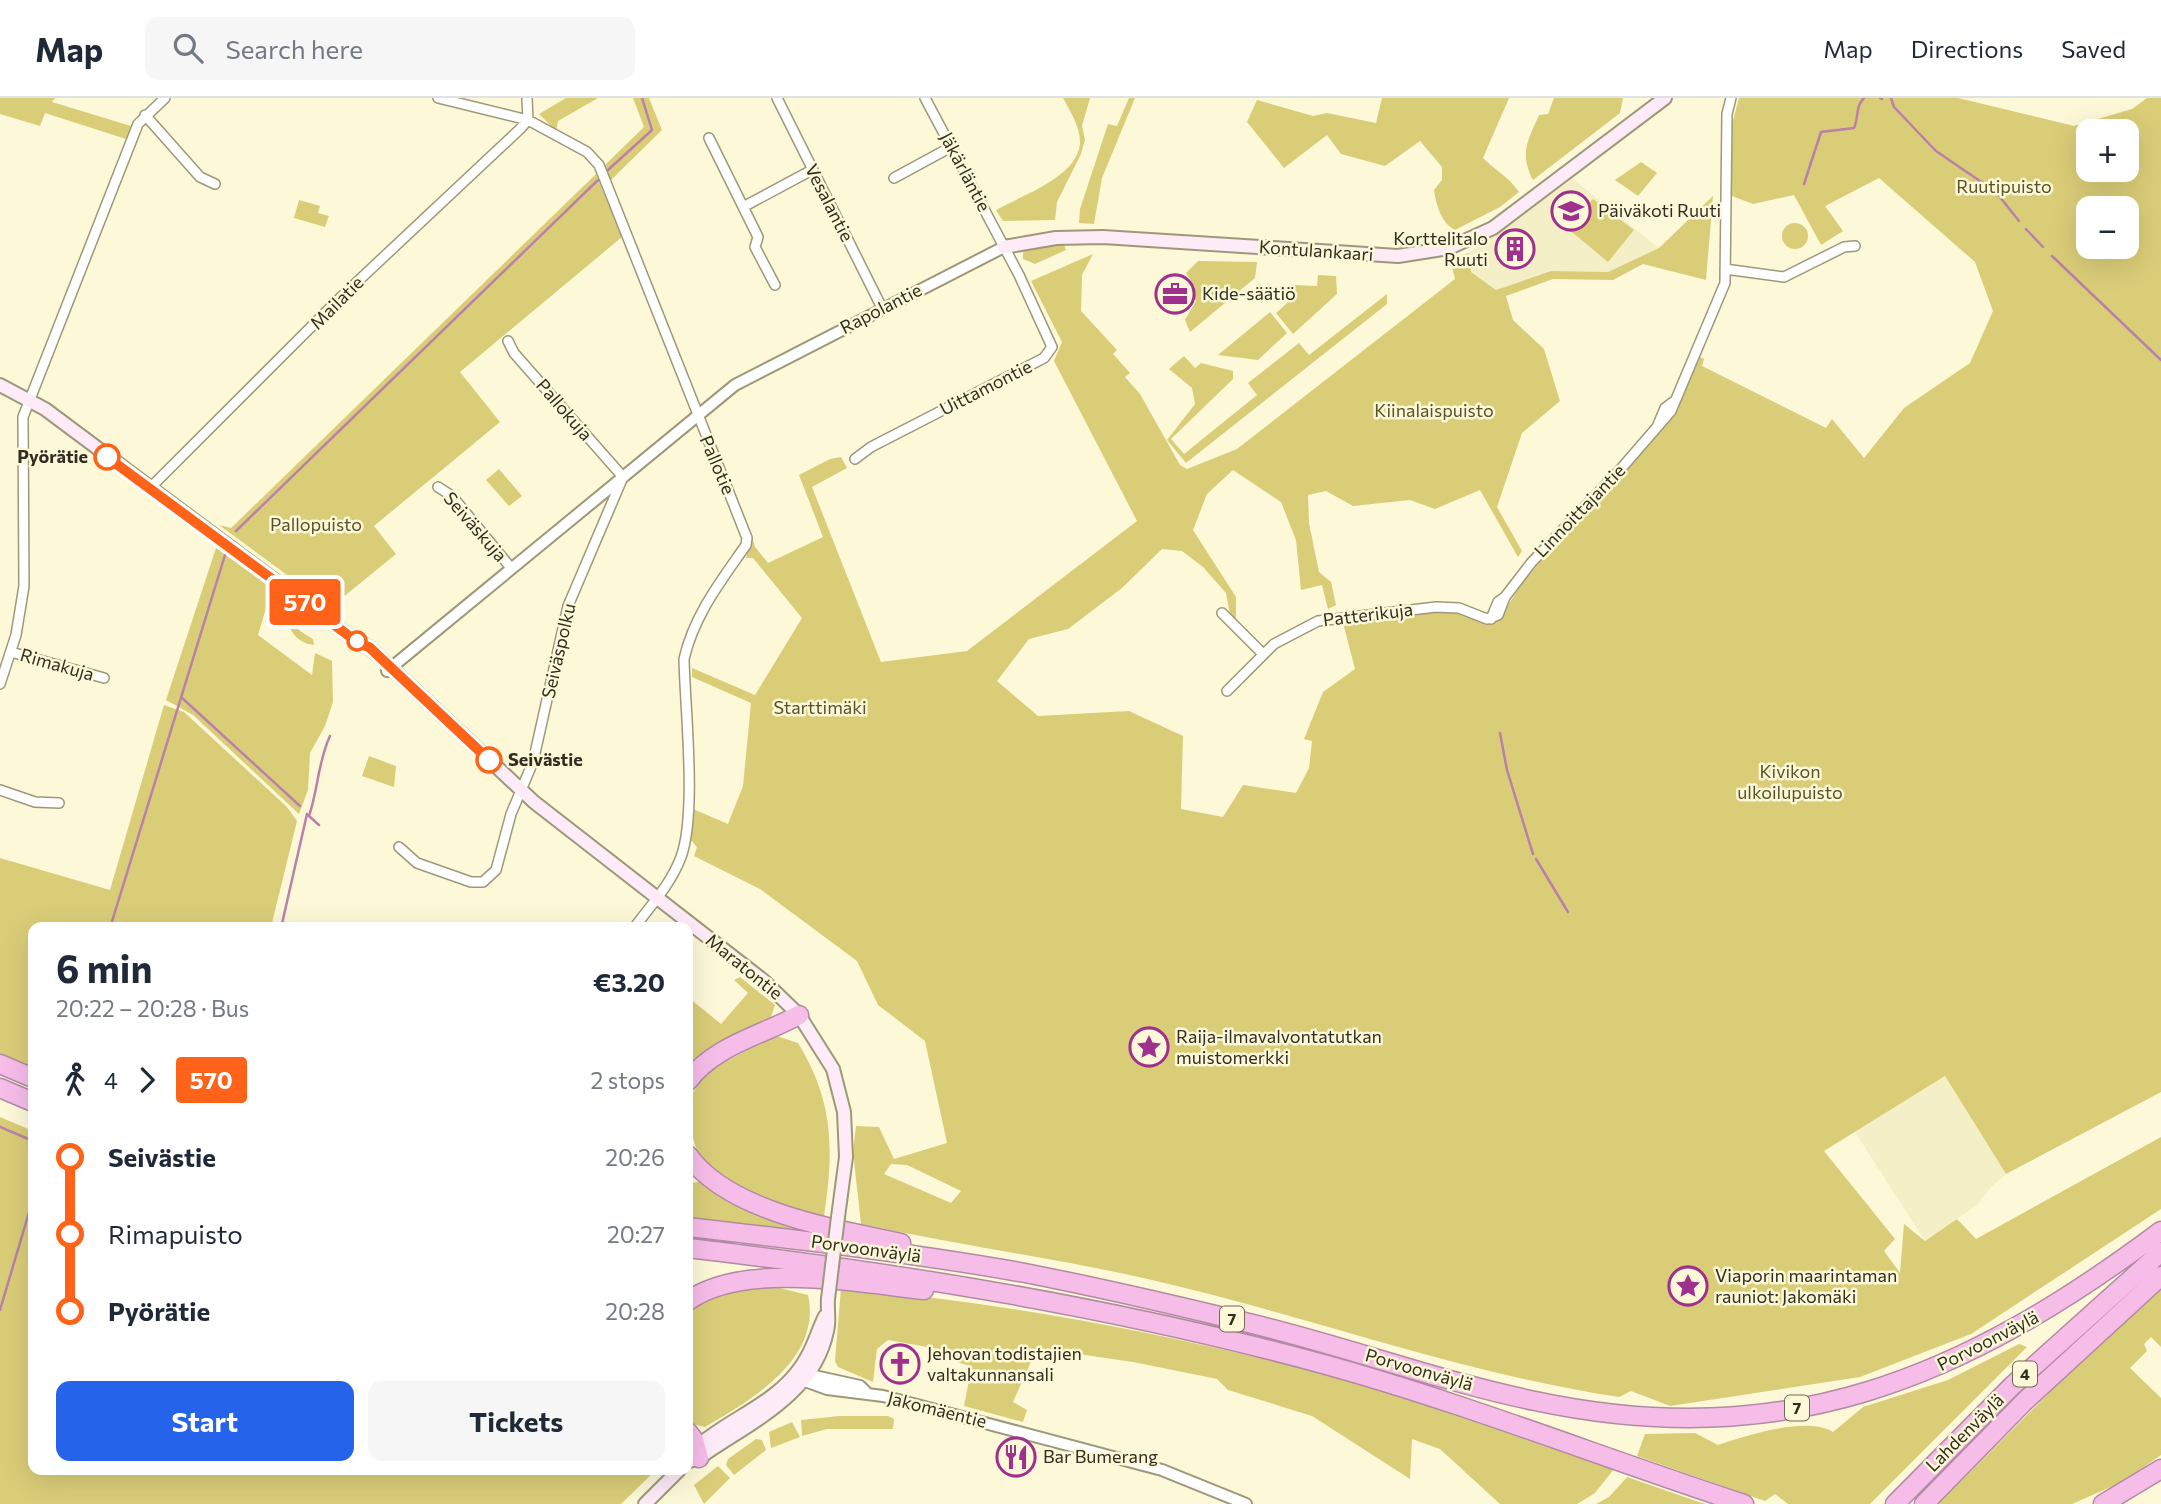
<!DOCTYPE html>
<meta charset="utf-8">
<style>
body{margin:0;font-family:Commissioner,sans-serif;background:#f6f6f7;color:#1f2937;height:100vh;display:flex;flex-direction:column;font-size:26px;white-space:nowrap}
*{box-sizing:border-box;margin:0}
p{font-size:23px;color:#747a83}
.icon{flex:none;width:38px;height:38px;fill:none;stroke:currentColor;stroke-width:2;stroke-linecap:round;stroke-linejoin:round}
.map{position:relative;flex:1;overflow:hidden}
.drawer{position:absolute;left:28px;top:824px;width:665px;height:553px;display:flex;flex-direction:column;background:#fff;border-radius:14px;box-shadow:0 7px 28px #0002}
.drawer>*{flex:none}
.badge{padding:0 14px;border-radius:5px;font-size:24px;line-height:46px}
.tools{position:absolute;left:2076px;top:21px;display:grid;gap:14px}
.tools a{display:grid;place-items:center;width:63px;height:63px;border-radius:14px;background:#fff;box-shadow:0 7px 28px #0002;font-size:35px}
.map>.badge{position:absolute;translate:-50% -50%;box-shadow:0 0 0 4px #fff}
.legs{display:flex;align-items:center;gap:10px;height:77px;padding:0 28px;font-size:23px}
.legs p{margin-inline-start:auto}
.overview{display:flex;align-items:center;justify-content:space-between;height:119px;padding:0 28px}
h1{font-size:38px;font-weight:700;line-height:52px}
.button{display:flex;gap:14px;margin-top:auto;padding:14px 28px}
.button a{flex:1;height:80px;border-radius:14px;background:#2563eb;color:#fff;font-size:28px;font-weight:700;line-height:80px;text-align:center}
.button a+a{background:#f6f6f7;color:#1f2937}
ul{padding:0 28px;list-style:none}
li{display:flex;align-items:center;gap:24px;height:77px;font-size:26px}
li i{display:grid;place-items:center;width:10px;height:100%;margin:0 9px;background:currentColor}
li i::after{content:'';width:18px;height:18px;margin:-9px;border:5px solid;border-radius:50%;background:#fff}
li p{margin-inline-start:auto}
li:first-child i{background:linear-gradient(#0000 50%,currentColor 0)}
li:last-child i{background:linear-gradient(currentColor 50%,#0000 0)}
header{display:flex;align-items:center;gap:42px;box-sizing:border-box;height:98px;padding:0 35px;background:#fff;border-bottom:2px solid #e0e1e3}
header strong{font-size:33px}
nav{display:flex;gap:38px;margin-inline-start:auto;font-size:24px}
.search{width:490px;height:63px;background:#f6f6f7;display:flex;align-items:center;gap:18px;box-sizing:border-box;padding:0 24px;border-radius:14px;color:#747a83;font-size:26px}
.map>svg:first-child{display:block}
</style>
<header>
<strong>Map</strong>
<div class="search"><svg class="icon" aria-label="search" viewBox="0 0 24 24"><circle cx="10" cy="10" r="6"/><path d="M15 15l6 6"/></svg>Search here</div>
<nav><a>Map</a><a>Directions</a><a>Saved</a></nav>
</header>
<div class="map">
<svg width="2161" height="1406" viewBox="0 0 2161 1406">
<rect width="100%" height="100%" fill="#fdf8d7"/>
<path fill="#f4efc6" d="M1573,81l86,69 -51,24 -57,-1 -55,19 -25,-18 -2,-19z
M1945,978l61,98 -14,12 -15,19 -52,36 -70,-109z"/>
<path fill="#dacd78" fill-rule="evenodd" d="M0,0h55l-3,4 79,24 -5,13 -81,-26 -5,13 -40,-12z
M566,0h32l-40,23 -2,10 -17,-17z
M633,0h16l13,32 -51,50 -6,-15 39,-38z
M1063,0h27l-8,28 3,14 -4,14 -24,48 -2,18 -52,1 -7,-11c26,-15 80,-32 84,-66 1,-16 -10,-33 -17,-46z
M1129,0h6l-33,80 -8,46 -15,-1 1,-14 28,-85 9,2z
M1382,0h127l-26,60c14,14 24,17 36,34l-19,15 -45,23c-14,-7 -19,-26 -21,-40l8,-10v-13l-22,-26 -35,25 -44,-12 -14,-19 -43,33 -37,-46 10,-22 56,16 14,-3 49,10z
M1554,0h69l-3,15 -87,67c-14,-27 -5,-40 6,-65l9,-1z
M1739,0h219l116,28 58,-17 15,-11h14v994l-155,82 -61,-98 -121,75 71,88 -11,12 16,22 4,-49 21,17 32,-22 19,20 185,-102v72l-190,125 -111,43 -190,29 -39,-15 -12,6c-159,-24 -311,-81 -467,-117 -96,-22 -195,-35 -291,-56l-8,-72 3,-26 23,1 15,32 53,-16 -22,-102 -47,-36 -21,-44 -97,-72 -66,-33 3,-9 -7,-8 3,-30 35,15 15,-38 8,-83 -59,-26v-9l63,27 47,-77 -49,-60h-7l6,-21 3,10 13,16 55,-26 -24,-62 31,-16 11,-2 6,11 -35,19 69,175 86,-11 170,-130 -83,-160 8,-19 -31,-61 62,-27 -11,21 -1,36 36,39 -4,4 17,19 -5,4 15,17 40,71 7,4 50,-20 218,-170 -5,-20 19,-6 2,19 25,18 55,-19 57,1 51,-24 54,-52 -7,84 -63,-16 -30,16 -60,-1 -47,17 7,24 31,29 16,52 -38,32 -25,74 25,44 -4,6 -38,-67 -45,19 -25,-9 -57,6 -27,-15 -18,4 1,28 10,49 12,10 5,23 -8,4 -6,-24 -21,5 -5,-50 -15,-38 -48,-32 -26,24 -14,36 43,67v23l-6,-6 -4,-21 -23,-26 -21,-16 -20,-2 -40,39 -54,41 -39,10 -32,42 41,35 91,-5 54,25 -2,73 42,8 20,-32 53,8 13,-25 3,-27 -8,-2 19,-47 32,-23 -13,-50c37,-3 79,-14 116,-8 14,2 25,19 40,10l26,-41 136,-148 18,-26 22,-49 4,2 -2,7 124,62 6,-9 32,39 40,-50 66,-45 23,-52 -18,-49 -96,-84 -54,28 18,25 -22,14 -27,-50 -41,9 -21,-8 -1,-68zM2088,33h38v39h-38zM2088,110h38v39h-38zM891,1066l16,1 54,26 -10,12 -67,-29z
M1641,64l16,11 -19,23 -23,-16z
M596,76l26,63 -162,135 40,50 -126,104 22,28 -65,53 -112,-82 12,3z
M1593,101l41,31 -26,32 -41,-34z
M299,102l21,6 -2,7 11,3 -4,11 -31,-9z
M1782 138a13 13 0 1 1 26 0a13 13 0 1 1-26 0Z
M1063,144l3,8 -31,14 -12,-5v-6l5,-6z
M1198,163l59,1 -2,16 -65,54 -5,-12 11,-19 -6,-8 5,-6 -9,-14z
M1318,177l18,1 1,18 -44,40 -17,-21 19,-17v-11l22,1z
M1387,196v10l-201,159 -19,-23 28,-36 -3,-16 -23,-19 15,-13 11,12 6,-5 32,8v8l-62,60 13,15 73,-59 -9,-12 51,-40 10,12z
M1270,214l17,21 -29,27 -40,-5z
M499,371l23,27 -13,10 -23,-26z
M216,450l70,50c7,8 2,13 6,22 4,10 13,14 21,19l1,6c-17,-2 -27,-15 -26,-31l-19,-16 -11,37 54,40 3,-22 17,8 1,41 -8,24 -15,27 -2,37 -9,24 -106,-99 -27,-15z
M164,607l20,7 103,95 10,14 -26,106 -238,1v141l-33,-14v-197l110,32z
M369,658l27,10 -2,21 -32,-11z
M740,879l35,28 -6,18 -81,53v-79l33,27 27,-31 -14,-13z
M777,938l21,7c36,59 36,106 26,173 -37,-10 -98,-24 -122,-56 -7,-10 -9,-24 -12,-36 -5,-18 2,-36 16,-48 18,-17 49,-28 71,-40z
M0,1019l33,14v339h623l-35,34h-621z
M708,1083l120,55 -140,-18v-35z
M771,1188l37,9c14,64 -55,104 -103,132l-12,-3 -5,-9v-100c18,-26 54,-27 83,-29z
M841,1190c171,15 340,48 506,92 90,25 179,58 267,89l-19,24 -18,11h-77l-60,-55 -28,-10 -2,40 -98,-63 -84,-26 -11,-11 -84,-17 -96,-14 -24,54 14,8 -4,12 -59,-16 7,-36 -2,-4 -31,-11v-6l-50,-9 -11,9 -4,33 -35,-15 -3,-6z
M2161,1191v58l-10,-10 -7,7 3,7 -17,17 31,30v57l-39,27 -50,22h-134l134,-134z
M2019,1246l8,3 -157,157h-82l-13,-10 -10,7 -128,-45 8,-22 50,-1 23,12c29,-10 89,-29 115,-13l30,-25 85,-27z
M839,1318h49l6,3 -1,10h-66l-25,7 -1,-16z
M792,1324l8,15 -29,11 -2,-16z
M756,1341l6,1 4,10 -32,25 -8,-10 2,-6z
M718,1368l12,12 -26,26 -10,-19z
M1627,1379l72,25 7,2h-110l13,-7z"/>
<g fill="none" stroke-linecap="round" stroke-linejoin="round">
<path stroke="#ba80a9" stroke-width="2.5" d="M1880,0l2,1
M1891,0l3,9 42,44 60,41 23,29
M608,72l44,-40 -10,-32
M1804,86l17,-52 33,-4c5,-11 1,-21 10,-30
M2026,131l17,18
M2052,158l109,104
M236,433l362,-351
M181,599l119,109
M1500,635l7,37 26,84
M319,727l-10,-9c9,-26 9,-55 21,-80
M1536,761l32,53
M110,830l115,-373
M281,830l26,-114
M0,1029l33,14
M0,1212l33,-111"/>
<g stroke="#9d987a" stroke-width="12">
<path id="minor" d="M438,0l90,22 59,32 12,13 148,373 -1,7c-25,36 -52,70 -62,114 1,50 13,154 -3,198 -10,27 -30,48 -47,71
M777,0l105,210
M145,17l55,62 15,7
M709,40l49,99 -3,10 20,38
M894,80l57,-31
M743,109l69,-37
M1725,171l59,8 60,-30 11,-1
M1657,329l8,-19 8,-6
M855,361l16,-12 173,-89 8,-11 -33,-72 -94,-177
M438,389l14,9 59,72
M150,390l191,-191 179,-168 8,-9 -1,-22
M1222,515l41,41
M1491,521l7,-17 7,-5
M11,554l93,26
M0,586l16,-49 8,-49 -1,-169 115,-293 27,-26
M1227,593l47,-47 44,-23 118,-14 23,1 28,11 11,-4 7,-18 26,-34 88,-92 52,-60 54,-128 2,-169 4,-16
M0,692l35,12 24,1
M399,749l18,16 54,19h12l13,-12 15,-56 22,-52 35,-156 55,-129 -109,-124 -6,-12"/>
</g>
<g stroke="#9d987a" stroke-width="14">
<path id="tertiary" d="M387,573l348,-286 269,-138
M801,1275l59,13 7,7
M798,1277l7,6 22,8 56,7 279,74 84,34"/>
</g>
<g stroke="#9d987a" stroke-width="16">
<path id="secondary" d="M1004,149l52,-9 47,-1 295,19 51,-8 44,-20 172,-130
M0,287l45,24 315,235 9,3 165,155 230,179 35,34 34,54 11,43 2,45 -8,60
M692,1353c34,-32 84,-46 110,-86 11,-15 15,-33 23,-49
M689,1363l10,-3c49,-35 115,-62 128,-127 3,-10 0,-21 1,-32
M645,1406l34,-34"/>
</g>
<g stroke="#b18ba3" stroke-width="21">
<path id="motorway" d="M0,966l33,14
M688,983c26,-35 74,-46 111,-66
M0,990l33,14
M688,1057c40,57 148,74 213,88
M688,1129c112,13 225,26 337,46 71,14 141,30 211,47 101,23 198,60 299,81 250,53 428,-22 626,-170
M688,1150c214,25 426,59 635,116 142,39 280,94 421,140
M688,1203c55,-40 171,-18 236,-11
M688,1334l6,8 5,18
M1895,1406l118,-119 148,-133
M1924,1406l101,-103 136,-125
M2103,1406l58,-35"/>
</g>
<use href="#minor" stroke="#fff" stroke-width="9"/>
<use href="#tertiary" stroke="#fff" stroke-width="10"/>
<use href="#secondary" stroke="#fdebf8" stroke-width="12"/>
<use href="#motorway" stroke="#f7bde9" stroke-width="18"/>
<g stroke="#9d987a" stroke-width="16" stroke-linecap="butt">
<path id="secondary-bridge" d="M828,1201l10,-82"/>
</g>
<use href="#secondary-bridge" stroke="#fdebf8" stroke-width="12"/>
</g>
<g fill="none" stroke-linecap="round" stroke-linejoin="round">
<g stroke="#fff" stroke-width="16">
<path id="line-1" d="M107,359l253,187 9,3 120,113"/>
</g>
<use href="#line-1" stroke="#ff6319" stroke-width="10"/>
</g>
<defs>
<g id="school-ring" transform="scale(2.0125)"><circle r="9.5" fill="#fdf8d7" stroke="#9f308e" stroke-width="1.5"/><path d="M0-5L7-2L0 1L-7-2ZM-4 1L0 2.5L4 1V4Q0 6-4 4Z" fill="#9f308e"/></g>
<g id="building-ring" transform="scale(2.0125)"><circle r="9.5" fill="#fdf8d7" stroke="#9f308e" stroke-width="1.5"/><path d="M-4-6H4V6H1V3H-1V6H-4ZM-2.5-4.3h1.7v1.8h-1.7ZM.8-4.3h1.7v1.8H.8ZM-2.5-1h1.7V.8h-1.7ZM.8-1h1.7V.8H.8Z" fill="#9f308e"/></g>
<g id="office-ring" transform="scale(2.0125)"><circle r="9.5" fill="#fdf8d7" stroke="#9f308e" stroke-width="1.5"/><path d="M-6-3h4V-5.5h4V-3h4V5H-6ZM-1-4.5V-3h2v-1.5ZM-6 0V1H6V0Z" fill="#9f308e"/></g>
<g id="sight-ring" transform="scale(2.0125)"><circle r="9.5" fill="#fdf8d7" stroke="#9f308e" stroke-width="1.5"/><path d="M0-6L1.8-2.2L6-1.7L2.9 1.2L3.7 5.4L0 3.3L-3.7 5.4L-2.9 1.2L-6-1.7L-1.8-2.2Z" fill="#9f308e"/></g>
<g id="church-ring" transform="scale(2.0125)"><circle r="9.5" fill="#fdf8d7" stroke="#9f308e" stroke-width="1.5"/><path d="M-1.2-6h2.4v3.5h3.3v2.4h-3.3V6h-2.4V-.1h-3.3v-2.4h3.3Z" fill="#9f308e"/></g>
<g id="restaurant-ring" transform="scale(2.0125)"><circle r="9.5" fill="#fdf8d7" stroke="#9f308e" stroke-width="1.5"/><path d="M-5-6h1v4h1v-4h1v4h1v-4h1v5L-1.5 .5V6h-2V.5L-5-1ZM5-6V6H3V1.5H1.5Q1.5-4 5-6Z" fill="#9f308e"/></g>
</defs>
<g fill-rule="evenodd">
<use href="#school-ring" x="1571" y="113"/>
<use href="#building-ring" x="1515" y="151"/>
<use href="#office-ring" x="1175" y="196"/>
<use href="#sight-ring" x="1149" y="949"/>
<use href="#sight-ring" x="1688" y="1188"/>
<use href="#church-ring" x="900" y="1266"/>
<use href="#restaurant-ring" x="1016" y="1359"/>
</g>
<g fill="#fff" stroke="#ff6319" stroke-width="3.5">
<circle cx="107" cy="359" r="12"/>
<circle cx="357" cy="543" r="9"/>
<circle cx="489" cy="662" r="12"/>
</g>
<g text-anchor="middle" stroke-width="5" stroke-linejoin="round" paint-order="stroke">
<g fill="#fdf8d7" stroke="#6e6b58" stroke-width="2">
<rect x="1220" y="1208.5" width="24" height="25" rx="5"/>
<rect x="2013" y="1263.5" width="24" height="25" rx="5"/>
<rect x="1785" y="1297.5" width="24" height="25" rx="5"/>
</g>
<g font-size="16" font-weight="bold" fill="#302e21">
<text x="1232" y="1227">7</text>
<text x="2025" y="1282">4</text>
<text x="1797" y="1316">7</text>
</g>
<g font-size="18" fill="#302e21" stroke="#fdf8d7">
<text transform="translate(965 74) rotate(62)" y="6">Jäkärläntie</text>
<text transform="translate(829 105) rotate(63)" y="6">Vesalantie</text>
<text transform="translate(1316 153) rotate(4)" y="6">Kontulankaari</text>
<text transform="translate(337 205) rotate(-45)" y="6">Mailatie</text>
<text transform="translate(881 211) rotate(-27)" y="6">Rapolantie</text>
<text transform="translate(986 290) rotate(-27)" y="6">Uittamontie</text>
<text transform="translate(564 312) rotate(49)" y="6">Pallokuja</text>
<text transform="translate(717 367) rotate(67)" y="6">Pallotie</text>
<text transform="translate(1580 413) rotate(-46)" y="6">Linnoittajantie</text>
<text transform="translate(475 429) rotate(49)" y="6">Seiväskuja</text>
<text transform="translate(1368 517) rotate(-7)" y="6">Patterikuja</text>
<text transform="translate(559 553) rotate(-77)" y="6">Seiväspolku</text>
<text transform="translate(57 567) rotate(16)" y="6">Rimakuja</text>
<text transform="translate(744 869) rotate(39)" y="6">Maratontie</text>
<text transform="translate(866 1151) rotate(8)" y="6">Porvoonväylä</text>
<text transform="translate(1988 1243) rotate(-27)" y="6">Porvoonväylä</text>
<text transform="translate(1419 1272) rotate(16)" y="6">Porvoonväylä</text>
<text transform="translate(937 1312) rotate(14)" y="6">Jakomäentie</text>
<text transform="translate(1965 1335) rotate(-45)" y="6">Lahdenväylä</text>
</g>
<g font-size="18" fill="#595227" stroke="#fdf8d7">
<text x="2004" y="95">Ruutipuisto</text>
<text x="1434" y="319">Kiinalaispuisto</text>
<text x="316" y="433">Pallopuisto</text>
<text x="820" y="616">Starttimäki</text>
<text x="1790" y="680">Kivikon<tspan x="1790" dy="21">ulkoilupuisto</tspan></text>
</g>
<g font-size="18" fill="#302e21" stroke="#fdf8d7" text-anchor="start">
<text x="1598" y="119">Päiväkoti Ruuti</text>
<text x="1488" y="147" text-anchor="end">Korttelitalo<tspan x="1488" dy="21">Ruuti</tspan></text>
<text x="1202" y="202">Kide-säätiö</text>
<text x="1176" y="945">Raija-ilmavalvontatutkan<tspan x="1176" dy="21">muistomerkki</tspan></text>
<text x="1715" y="1184">Viaporin maarintaman<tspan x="1715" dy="21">rauniot: Jakomäki</tspan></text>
<text x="927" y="1262">Jehovan todistajien<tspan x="927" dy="21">valtakunnansali</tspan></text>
<text x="1043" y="1365">Bar Bumerang</text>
</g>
<g font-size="18" font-weight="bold" fill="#302e21" stroke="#fdf8d7" text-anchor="end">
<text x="88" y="365">Pyörätie</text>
<text x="508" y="668" text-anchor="start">Seivästie</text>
</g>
</g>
</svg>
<div class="tools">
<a>+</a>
<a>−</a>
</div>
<b class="badge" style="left:305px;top:504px;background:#ff6319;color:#fff">570</b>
<section class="drawer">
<div class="overview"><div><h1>6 min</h1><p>20:22 – 20:28 · Bus</p></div><b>€3.20</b></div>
<div class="legs"><svg class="icon" aria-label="walk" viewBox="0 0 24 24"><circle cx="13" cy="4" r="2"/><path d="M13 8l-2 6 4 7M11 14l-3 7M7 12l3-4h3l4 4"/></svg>4<svg class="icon" aria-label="forward" viewBox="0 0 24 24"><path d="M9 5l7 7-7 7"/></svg><b class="badge" style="background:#ff6319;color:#fff">570</b><p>2 stops</p></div>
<ul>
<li><i style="color:#ff6319"></i><b>Seivästie</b><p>20:26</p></li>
<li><i style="color:#ff6319"></i><span>Rimapuisto</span><p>20:27</p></li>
<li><i style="color:#ff6319"></i><b>Pyörätie</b><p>20:28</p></li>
</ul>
<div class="button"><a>Start</a><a>Tickets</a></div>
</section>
</div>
